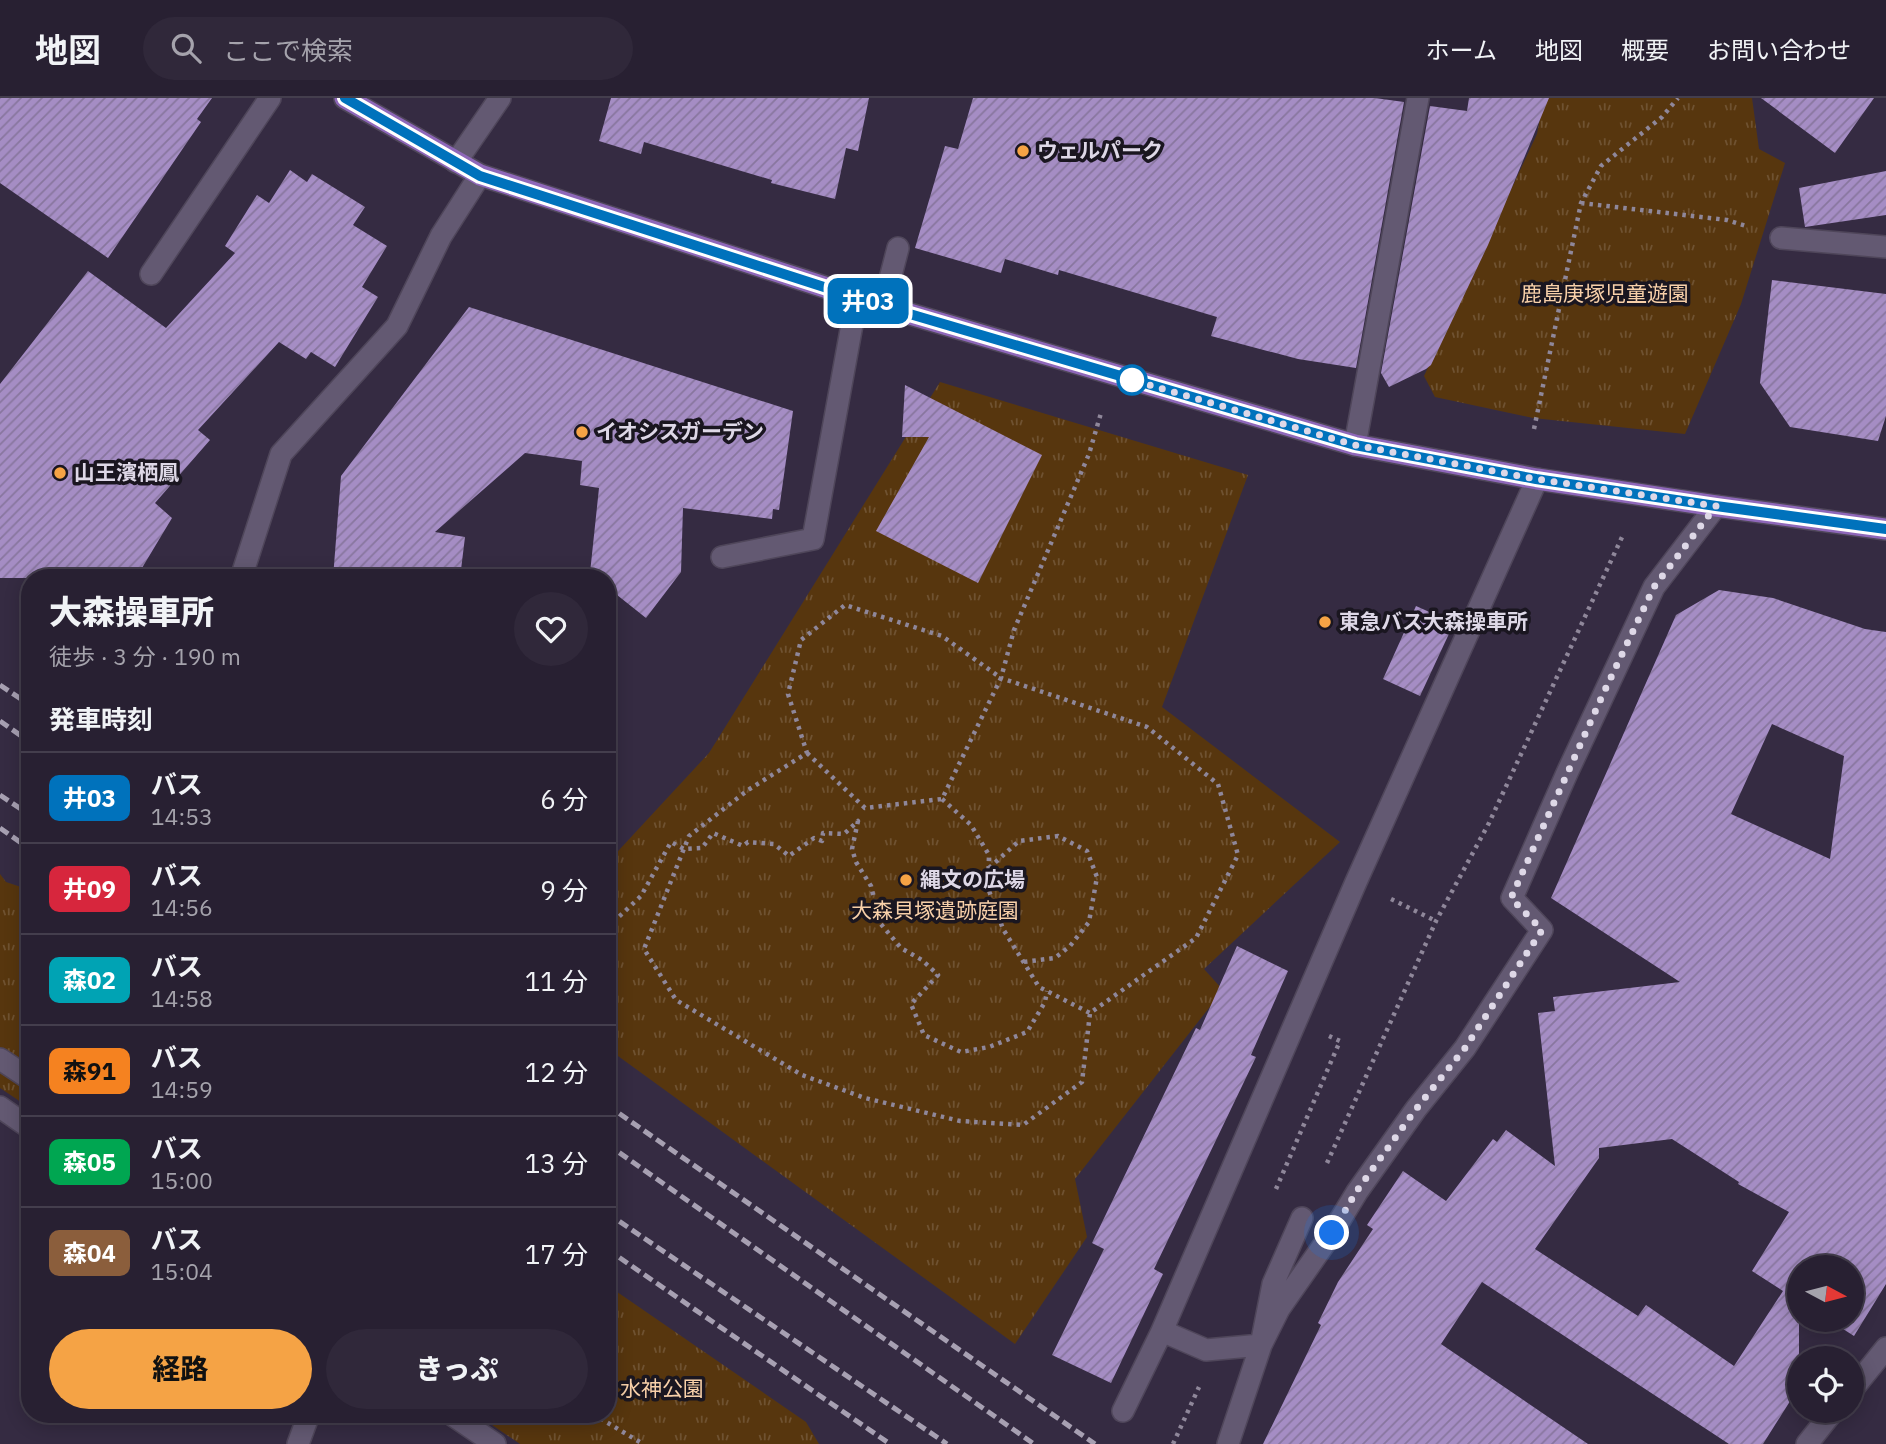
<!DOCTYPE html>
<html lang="ja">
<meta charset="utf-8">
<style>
body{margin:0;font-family:"IBM Plex Sans","Noto Sans JP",sans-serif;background:#30283a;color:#f1f3f6;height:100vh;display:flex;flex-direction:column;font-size:26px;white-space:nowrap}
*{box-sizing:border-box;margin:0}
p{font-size:23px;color:#a5a3ac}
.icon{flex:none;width:38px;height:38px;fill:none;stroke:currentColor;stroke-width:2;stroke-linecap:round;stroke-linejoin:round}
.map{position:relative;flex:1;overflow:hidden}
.drawer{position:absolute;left:21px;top:471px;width:595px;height:854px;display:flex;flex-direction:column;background:#282032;border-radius:28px;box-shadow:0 4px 18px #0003,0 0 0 2px #443e4d}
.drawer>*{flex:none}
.badge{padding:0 14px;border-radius:10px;font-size:24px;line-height:46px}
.needle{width:46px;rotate:97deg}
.fabs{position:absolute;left:1787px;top:1157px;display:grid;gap:14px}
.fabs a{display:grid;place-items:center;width:77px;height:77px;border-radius:50%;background:#282032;box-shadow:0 4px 18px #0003,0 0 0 2px #443e4d;font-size:35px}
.you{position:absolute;width:35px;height:35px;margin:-18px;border:5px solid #fff;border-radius:50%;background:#1a73e8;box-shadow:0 0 0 10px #1a73e833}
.map>.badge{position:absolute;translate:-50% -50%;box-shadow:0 0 0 4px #fff}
h2{padding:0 28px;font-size:26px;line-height:63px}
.round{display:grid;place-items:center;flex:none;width:74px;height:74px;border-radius:37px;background:#30283a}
.overview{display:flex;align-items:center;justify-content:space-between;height:119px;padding:0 28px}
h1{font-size:33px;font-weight:800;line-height:52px}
.cta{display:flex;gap:14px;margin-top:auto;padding:14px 28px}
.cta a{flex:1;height:80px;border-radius:42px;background:#f5a345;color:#111;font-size:28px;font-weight:800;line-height:80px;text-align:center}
.cta a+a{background:#30283a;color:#f1f3f6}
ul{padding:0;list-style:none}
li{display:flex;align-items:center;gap:21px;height:91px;padding:0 28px;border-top:2px solid #443e4d}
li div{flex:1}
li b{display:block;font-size:26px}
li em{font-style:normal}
li .badge{min-width:77px;font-weight:700;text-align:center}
header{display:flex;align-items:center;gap:42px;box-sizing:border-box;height:98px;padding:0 35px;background:#282032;border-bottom:2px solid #443e4d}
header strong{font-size:33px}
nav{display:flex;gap:38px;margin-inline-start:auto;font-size:24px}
.search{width:490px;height:63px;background:#30283a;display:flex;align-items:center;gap:18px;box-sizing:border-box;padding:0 24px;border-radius:38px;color:#a5a3ac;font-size:26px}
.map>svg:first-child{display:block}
</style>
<header>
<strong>地図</strong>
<div class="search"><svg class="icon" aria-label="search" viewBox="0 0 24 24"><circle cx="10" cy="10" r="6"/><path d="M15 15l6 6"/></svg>ここで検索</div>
<nav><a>ホーム</a><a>地図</a><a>概要</a><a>お問い合わせ</a></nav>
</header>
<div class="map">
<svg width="1886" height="1346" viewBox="0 0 1886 1346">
<defs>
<pattern id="park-tufts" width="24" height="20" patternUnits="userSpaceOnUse" patternTransform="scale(1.75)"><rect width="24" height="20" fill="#57360e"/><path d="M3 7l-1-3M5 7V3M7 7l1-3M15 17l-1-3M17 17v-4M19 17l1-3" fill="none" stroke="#6f5231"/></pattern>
<pattern id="building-hatch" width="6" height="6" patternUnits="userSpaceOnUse" patternTransform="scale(1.75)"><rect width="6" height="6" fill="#a58dc4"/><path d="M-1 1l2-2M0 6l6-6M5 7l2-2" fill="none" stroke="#88769e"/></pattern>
</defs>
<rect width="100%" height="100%" fill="#352b42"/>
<path fill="url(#park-tufts)" d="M1544,0h208l7,51 26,14 -44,141 -56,130 -152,-16 -98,-21 -11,-21 113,-242z
M940,284l308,93 -86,232 178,135 -136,127 19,21 -148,189 12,58 -72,107 -408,-296v-185l102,-110z
M0,776l6,8 24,8v218l-30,-20z
M607,1187l199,137 13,22h-299l-44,-30h131z"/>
<path fill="url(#building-hatch)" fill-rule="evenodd" d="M0,0h212l-15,21 4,3 -93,136 -108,-75z
M611,0h258l-11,53 -12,-3 -11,51 -64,-16 1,-3 -128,-38 -3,12 -42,-13z
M973,0h402l29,4 -48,266 -58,-9 -87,-23 6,-19 -158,-47 -1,5 -53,-16 -4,14 -86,-25 30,-102 13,3z
M1469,0h80l-61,147 -57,120 -5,4 -37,18 -8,-14 49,-267 37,5z
M1761,0h113l-39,55z
M290,72l17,12 5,-8 53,33 -12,18 34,21 -25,41 16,10 -43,70 -24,-15 -5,7 -27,-17 -81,88 12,10 -55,63 17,15 -36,60h-136v-194l88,-113 78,57 69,-75 -10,-7 32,-51 12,8z
M1886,73v44l-81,12 -6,-39z
M1772,182l114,14v122l-8,25 -88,-14 -30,-44z
M469,209l324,104 -14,99 -6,-1 -1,10 -89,-11 -2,64 -35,46 -39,-31v-12l-17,-2 9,-85 -19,-3 2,-24 -57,-8 -90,79 30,5 -5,41h-127l8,-102z
M905,287l137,70 -64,128 -102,-52 53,-94h-27z
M1719,492l54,8 92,31 21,3v652l-32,52 -25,-16h23v-53h-53v120l-36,57h-34l-247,-162 -41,62 147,100h-325l58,-119 -3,-2 20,-41 35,-53 -6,-4 36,-54 43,30 47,-62 4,3 9,-12 49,36 -17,-153 17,-2 -2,-14 127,-15 -129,-84 125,-283zM1772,626l72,32 -14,103 -99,-45zM1672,1041l67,43 -1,2 51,28 -37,59 31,20 -49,75 -88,-61 -8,11 -103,-67 64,-91v-10z
M1416,508l38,17 -34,73 -37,-17z
M1237,848l51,25 -37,84 5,2 -102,212 9,5 -52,109 -59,-28 52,-106 -12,-6 104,-215 4,2z"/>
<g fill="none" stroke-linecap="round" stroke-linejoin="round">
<g stroke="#4f465a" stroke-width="24">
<path id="minor" d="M456,64l44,-64
M1781,140l105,9
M151,176l119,-176
M883,208l15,-58
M1355,347l63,-347
M1537,381l-181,403 -194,449 44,19 55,-5 18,-36 53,-76 25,-41 59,-83 49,-61 77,-118 -30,-32 55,-125 87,-186 62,-81
M722,459l91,-18 44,-242
M241,480l40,-124 116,-128 44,-90 39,-61
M0,961l30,20
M0,1009l30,21
M1852,1292l34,-42
M1123,1313l39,-80
M451,1316l44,30
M298,1346l11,-30
M1228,1346l33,-99 12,-61 29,-66
M1807,1346l27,-34"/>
</g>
<g stroke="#4f465a" stroke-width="24">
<path id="major" d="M345,0l135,77 406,132 469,138 182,34 179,27 170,23"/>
</g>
<path stroke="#8f879a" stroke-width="4.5" stroke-dasharray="3.5 5" stroke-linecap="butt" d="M1581,105l146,17 19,6
M1534,331l47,-226 20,-37 61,-49 16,-19
M807,655l58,55 77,-9 59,-121 -59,-42 -97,-31 -44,35 -13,54 19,59 -59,37 -59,46 -45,113 32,51 126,75 63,23 95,23 63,4 59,-43 8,-69 106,-75 42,-83 -20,-71 -71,-57 -146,-49 13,-48 75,-176 12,-41
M942,701l29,26 18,30 -1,33 15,41 36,58 51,26
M989,770l30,-27 39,-5 29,15 10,26 -8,45 -19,24 -15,12 -32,4
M1391,801l45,22
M607,830l34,-32 30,-54 13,7 18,-1 11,-15 30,13 5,-4 26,2 15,12 25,-18 8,3 1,-8 21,1 14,-13 -6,28 4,13 15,24 9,37 21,25 21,12 16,15 -27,29 13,31 37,17 28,-5 38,-15 18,-30 2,-11
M1327,1065l109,-242 53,-98 134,-288
M1276,1091l64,-148 -11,-5
M593,1316l50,30
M1173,1346l26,-57"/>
<use href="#minor" stroke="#635972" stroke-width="21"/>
<use href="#major" stroke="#8e67b9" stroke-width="21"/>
<path stroke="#a7a0b2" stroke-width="5" stroke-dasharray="10 5" stroke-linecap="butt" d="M0,587l30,20
M0,623l30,21
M0,697l30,20
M0,730l30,21
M607,1007l488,339
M607,1046l427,300
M607,1115l340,231
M607,1151l283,195"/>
</g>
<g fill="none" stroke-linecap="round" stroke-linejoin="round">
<g stroke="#fff" stroke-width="16">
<path id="line" d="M345,0l135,78 406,131 469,138 181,34 180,27 170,23"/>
</g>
<use href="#line" stroke="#0072bc" stroke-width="10"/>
<path stroke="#ded8e7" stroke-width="7" stroke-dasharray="0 12.6" d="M1132,282l-3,-1 226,66 181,34 180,27 -62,81 -50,105 -93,206 31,32 -77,118 -49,61 -60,83 -24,41"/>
</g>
<g fill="#f5a345" stroke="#1a1620" stroke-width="2.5">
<circle cx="1023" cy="53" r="7"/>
<circle cx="582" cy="334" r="7"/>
<circle cx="60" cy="375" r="7"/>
<circle cx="1325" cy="524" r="7"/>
<circle cx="906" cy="782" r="7"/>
</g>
<circle fill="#fff" stroke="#0072bc" stroke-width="3.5" cx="1132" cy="282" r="14"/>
<g text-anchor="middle" stroke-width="7" stroke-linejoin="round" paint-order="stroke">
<g font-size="21" font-weight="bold" fill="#ded8e7" stroke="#1a1620" text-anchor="start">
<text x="1037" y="60">ウェルパーク</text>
<text x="596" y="341">イオシスガーデン</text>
<text x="74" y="382">山王濱栖鳳</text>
<text x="1339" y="531">東急バス大森操車所</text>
<text x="920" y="789">縄文の広場</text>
</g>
<g font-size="21" fill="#f8d0a9" stroke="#1a1620">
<text x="1605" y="203">鹿島庚塚児童遊園</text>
<text x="935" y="820">大森貝塚遺跡庭園</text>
<text x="662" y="1298">水神公園</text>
</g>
</g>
</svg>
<div class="fabs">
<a><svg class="needle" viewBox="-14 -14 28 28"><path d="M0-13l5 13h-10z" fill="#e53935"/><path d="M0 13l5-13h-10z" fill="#a5a3ac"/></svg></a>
<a><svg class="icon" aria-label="locate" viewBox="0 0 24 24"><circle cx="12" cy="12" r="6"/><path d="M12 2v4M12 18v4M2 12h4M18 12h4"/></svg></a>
</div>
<div class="you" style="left:1332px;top:1135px"></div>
<b class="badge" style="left:868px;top:203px;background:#0072bc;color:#fff">井03</b>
<section class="drawer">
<div class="overview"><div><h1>大森操車所</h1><p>徒歩 · 3 分 · 190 m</p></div><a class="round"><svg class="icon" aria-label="heart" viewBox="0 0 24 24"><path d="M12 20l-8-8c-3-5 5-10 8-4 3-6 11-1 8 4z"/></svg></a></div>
<h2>発車時刻</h2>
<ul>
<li><span class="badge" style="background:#0072bc;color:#fff">井03</span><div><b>バス</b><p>14:53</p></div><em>6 分</em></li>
<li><span class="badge" style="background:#d7263d;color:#fff">井09</span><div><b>バス</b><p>14:56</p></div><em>9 分</em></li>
<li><span class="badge" style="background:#00a3b4;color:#fff">森02</span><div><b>バス</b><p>14:58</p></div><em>11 分</em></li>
<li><span class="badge" style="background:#f58220;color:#111">森91</span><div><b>バス</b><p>14:59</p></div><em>12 分</em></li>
<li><span class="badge" style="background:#00a651;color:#fff">森05</span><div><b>バス</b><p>15:00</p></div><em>13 分</em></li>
<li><span class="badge" style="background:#8b5e3c;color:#fff">森04</span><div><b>バス</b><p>15:04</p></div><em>17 分</em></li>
</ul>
<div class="cta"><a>経路</a><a>きっぷ</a></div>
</section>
</div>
